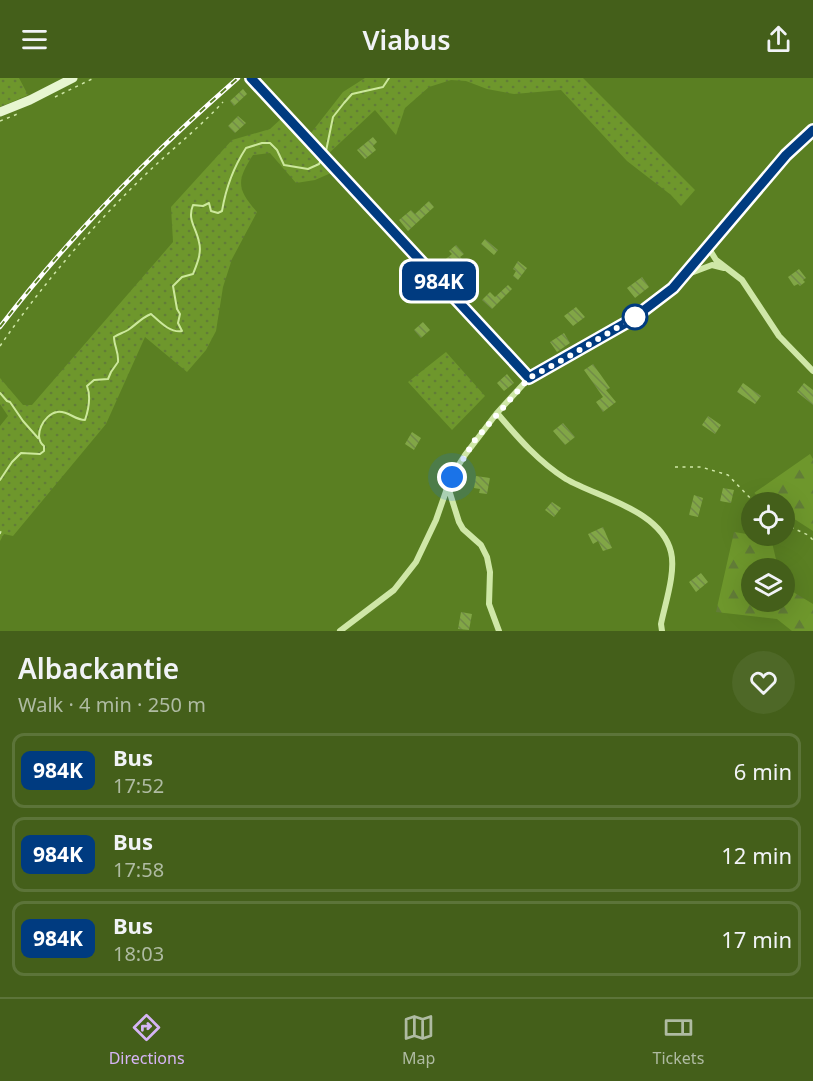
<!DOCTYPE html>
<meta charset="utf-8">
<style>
body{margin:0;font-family:"Noto Sans",sans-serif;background:#4e6827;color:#f1f3f6;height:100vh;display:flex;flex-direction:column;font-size:22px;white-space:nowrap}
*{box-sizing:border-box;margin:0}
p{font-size:20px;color:#afbba2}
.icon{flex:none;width:33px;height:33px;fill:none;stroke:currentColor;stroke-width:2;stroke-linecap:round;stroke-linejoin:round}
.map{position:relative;height:553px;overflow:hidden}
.side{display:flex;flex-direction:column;background:#445f1a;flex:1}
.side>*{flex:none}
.badge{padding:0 12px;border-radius:9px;font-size:21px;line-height:39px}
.tools{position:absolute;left:741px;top:414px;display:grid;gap:12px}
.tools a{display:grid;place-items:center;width:54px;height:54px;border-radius:50%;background:#445f1a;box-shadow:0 6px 24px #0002;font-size:30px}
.you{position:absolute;width:30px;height:30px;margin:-15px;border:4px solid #fff;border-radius:50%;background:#1a73e8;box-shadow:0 0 0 9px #1a73e833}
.map>.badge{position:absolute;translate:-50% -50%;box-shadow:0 0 0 3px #fff}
.round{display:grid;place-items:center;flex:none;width:63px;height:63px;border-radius:32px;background:#4e6827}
.head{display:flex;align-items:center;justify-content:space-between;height:102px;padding:0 18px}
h1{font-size:28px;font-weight:600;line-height:45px}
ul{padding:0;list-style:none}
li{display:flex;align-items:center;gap:18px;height:75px;margin:0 12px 9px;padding:0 6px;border:3px solid #5c7439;border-radius:12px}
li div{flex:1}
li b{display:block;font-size:22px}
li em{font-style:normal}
li .badge{min-width:66px;font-weight:700;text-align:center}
header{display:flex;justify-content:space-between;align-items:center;height:78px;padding:0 18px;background:#445f1a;font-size:27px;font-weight:600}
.menu{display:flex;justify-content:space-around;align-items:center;height:84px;border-top:2px solid #5c7439;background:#445f1a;font-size:16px;color:#afbba2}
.menu a{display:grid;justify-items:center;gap:3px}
.menu .active{color:#d6b5f5}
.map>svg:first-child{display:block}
</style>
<header><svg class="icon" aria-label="menu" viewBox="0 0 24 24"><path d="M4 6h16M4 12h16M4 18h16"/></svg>Viabus<svg class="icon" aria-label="share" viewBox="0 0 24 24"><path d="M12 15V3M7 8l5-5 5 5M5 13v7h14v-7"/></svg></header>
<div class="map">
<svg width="813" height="553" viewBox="0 0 813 553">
<defs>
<pattern id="grass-dots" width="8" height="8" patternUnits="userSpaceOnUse" patternTransform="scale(1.5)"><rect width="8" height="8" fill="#6e972c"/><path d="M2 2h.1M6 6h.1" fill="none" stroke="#627d37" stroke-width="1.8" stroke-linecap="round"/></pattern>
<pattern id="forest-firs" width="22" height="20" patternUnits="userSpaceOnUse" patternTransform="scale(1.5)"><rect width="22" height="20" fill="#6e972c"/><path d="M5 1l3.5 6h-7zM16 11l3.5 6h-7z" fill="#627d37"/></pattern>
<pattern id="building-back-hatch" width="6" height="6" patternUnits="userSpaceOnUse" patternTransform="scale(1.5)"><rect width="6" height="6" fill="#81a646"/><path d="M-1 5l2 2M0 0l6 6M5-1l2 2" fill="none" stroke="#718b48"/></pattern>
</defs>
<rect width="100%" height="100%" fill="#5a7f22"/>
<path fill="url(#grass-dots)" d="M0,0h19l9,17 -28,12z
M365,0h218l112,112 -14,16 -10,-11 -44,-34 -66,-71 -47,4 -27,-5 -21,-8 -15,-1 -22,7 -24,21 -9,27 -21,-25 -48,45 -16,-22 32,-41z
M282,40l49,55 -16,7 -19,3 -26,-30 -17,2c-17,26 -16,34 4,57l-25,47 -9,28 -7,44 -10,19 -19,22 -42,-35 -39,87 -93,112 -9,-2 -4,7v-115l8,-10 -8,-12v-26l23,27h9l141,-163 -2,-35 61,-67 38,-11z
M446,274l39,44 -33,34 -44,-48z"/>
<path fill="url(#forest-firs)" d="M810,376l3,5v72l-28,-18 -1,-11h-15l-15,-9z
M734,454l37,6 7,30h-26v34h32l1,-15 28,17v27h-21l-15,-12 -61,-7z"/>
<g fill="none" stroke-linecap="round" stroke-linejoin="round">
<path stroke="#cce89b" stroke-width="2" d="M0,315l7,8 3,1 13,19 15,17
M0,402l12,-18 9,-9 19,1 4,-3v-5c-12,-9 0,-32 13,-34 11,-2 17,8 28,8 3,-9 6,-24 2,-34l7,-6 14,-1 3,-7 7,-10c1,-10 -4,-16 -4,-25 4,-3 9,-4 14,-7 9,-6 13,-12 23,-16 9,8 19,19 31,17l-4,-8 2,-9 -3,-5 -4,-23 9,-9 11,-3c4,-10 9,-21 6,-32 -3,-15 -12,-22 -6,-37l10,1 6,-3 2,8 7,2 4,-2c4,-24 11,-43 24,-63l16,-5h8l7,7 7,15 24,4 11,-5 7,-13 7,-34 11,-14 8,-9 31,-7 6,-9"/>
</g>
<path fill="url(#building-back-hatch)" d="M243,11l4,5 -13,12 -4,-5z
M238,38l8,7 -11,10 -7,-7z
M373,59l4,5 -4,4 3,4 -11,9 -8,-9z
M429,123l5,6 -26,24 -9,-11 12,-10 4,4z
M485,161l13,11 -4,5 -13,-11z
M456,167l8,9 -4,3 3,3 -13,11 -8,-9 10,-8 -3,-3z
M518,183l9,7 -9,12 -5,-4 3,-5 -3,-2z
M799,191l7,9 -3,2 2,2 -5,4 -2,-2 -4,2 -6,-9z
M642,199l7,10 -14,11 -8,-10z
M508,207l4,4 -20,20 -10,-9 8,-8 5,5z
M576,229l9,10 -12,9 -9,-10z
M423,244l7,8 -9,8 -7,-8z
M564,255l6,10 -13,9 -7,-10z
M593,286l17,24 -4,2 10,12 -13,10 -7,-10 7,-5 -19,-27z
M507,296l7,9 -10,8 -7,-8z
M743,305l18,13 -6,8 -18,-12z
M804,305l9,7v15l-16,-13z
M708,338l13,9 -6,9 -13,-9z
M563,345l12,14 -10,8 -12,-14z
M412,354l9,6 -7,12 -9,-6z
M476,398l14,2 -3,16 -8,-1 1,-4 -6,-1z
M723,410l11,2 -3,13 -11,-2z
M694,417l9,3 -5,19 -9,-2z
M552,424l9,6 -7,9 -9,-7z
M603,449l9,21 -9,3 -5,-10 -5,3 -5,-10z
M701,495l7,9 -12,10 -7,-10z
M461,534l11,2 -3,16 -11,-1z"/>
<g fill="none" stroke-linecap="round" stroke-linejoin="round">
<path stroke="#cfe7a7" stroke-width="1.5" stroke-dasharray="3 4.5" stroke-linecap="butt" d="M55,19l39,-19
M0,43l20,-8
M0,268c43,-62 92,-120 146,-172 25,-24 53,-46 77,-72
M675,389h26l27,8 26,27
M784,446l24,11 5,5
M0,456l2,-6"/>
<path stroke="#cfe7a7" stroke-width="6" d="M251,0l278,300 102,-58 42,-32 113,-133 27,-25
M708,169l8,13 26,20 37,56 34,35
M688,196l24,-9 12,3
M497,335c21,25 42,49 69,66 33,19 95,31 105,73 5,20 -6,52 -10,72l1,7
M448,409l11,35 4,7 18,16 6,12 3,15 -1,32 10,27
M340,553l54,-41 22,-28 20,-42 15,-43 14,-22 32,-42 32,-35"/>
<path stroke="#e7f6d1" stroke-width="9" d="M0,34l30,-12 43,-22"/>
<g stroke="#fff" stroke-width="4.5">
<path id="rail" d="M0,249c70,-92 151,-173 238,-249"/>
</g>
<use href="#rail" stroke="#5a7f22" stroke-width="2" stroke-dasharray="7" stroke-linecap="butt"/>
</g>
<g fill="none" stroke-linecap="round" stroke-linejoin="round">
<g stroke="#fff" stroke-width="14">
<path id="line" d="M251,0l278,300 102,-58 42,-32 113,-133 27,-25"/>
</g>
<use href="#line" stroke="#003b80" stroke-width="9"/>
<path stroke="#fff" stroke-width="6" stroke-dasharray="0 10.8" d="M452,399l23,-37 54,-62 37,-20 69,-41"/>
</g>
<circle fill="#fff" stroke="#003b80" stroke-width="3" cx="635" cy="239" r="12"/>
</svg>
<div class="tools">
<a><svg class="icon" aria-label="locate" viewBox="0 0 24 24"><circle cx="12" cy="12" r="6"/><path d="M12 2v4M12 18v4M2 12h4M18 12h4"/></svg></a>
<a><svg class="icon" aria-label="layers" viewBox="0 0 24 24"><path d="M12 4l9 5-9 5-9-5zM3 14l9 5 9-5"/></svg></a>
</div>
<div class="you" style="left:452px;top:399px"></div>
<b class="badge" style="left:439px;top:203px;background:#003b80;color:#fff">984K</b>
</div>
<section class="side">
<div class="head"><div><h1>Albackantie</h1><p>Walk · 4 min · 250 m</p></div><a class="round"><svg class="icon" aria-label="heart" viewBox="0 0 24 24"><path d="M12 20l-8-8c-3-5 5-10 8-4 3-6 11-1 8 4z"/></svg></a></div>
<ul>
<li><span class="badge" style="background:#003b80;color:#fff">984K</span><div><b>Bus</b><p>17:52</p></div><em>6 min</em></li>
<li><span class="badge" style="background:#003b80;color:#fff">984K</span><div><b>Bus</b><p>17:58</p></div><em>12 min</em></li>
<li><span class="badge" style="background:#003b80;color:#fff">984K</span><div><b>Bus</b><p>18:03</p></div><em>17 min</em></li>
</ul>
</section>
<nav class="menu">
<a class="active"><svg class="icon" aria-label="directions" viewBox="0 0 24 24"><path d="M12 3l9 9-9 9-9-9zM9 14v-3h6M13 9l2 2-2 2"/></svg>Directions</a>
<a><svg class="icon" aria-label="map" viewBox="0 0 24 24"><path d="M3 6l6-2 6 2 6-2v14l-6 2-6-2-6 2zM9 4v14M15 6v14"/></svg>Map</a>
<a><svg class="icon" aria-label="tickets" viewBox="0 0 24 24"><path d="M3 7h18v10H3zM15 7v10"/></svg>Tickets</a>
</nav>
